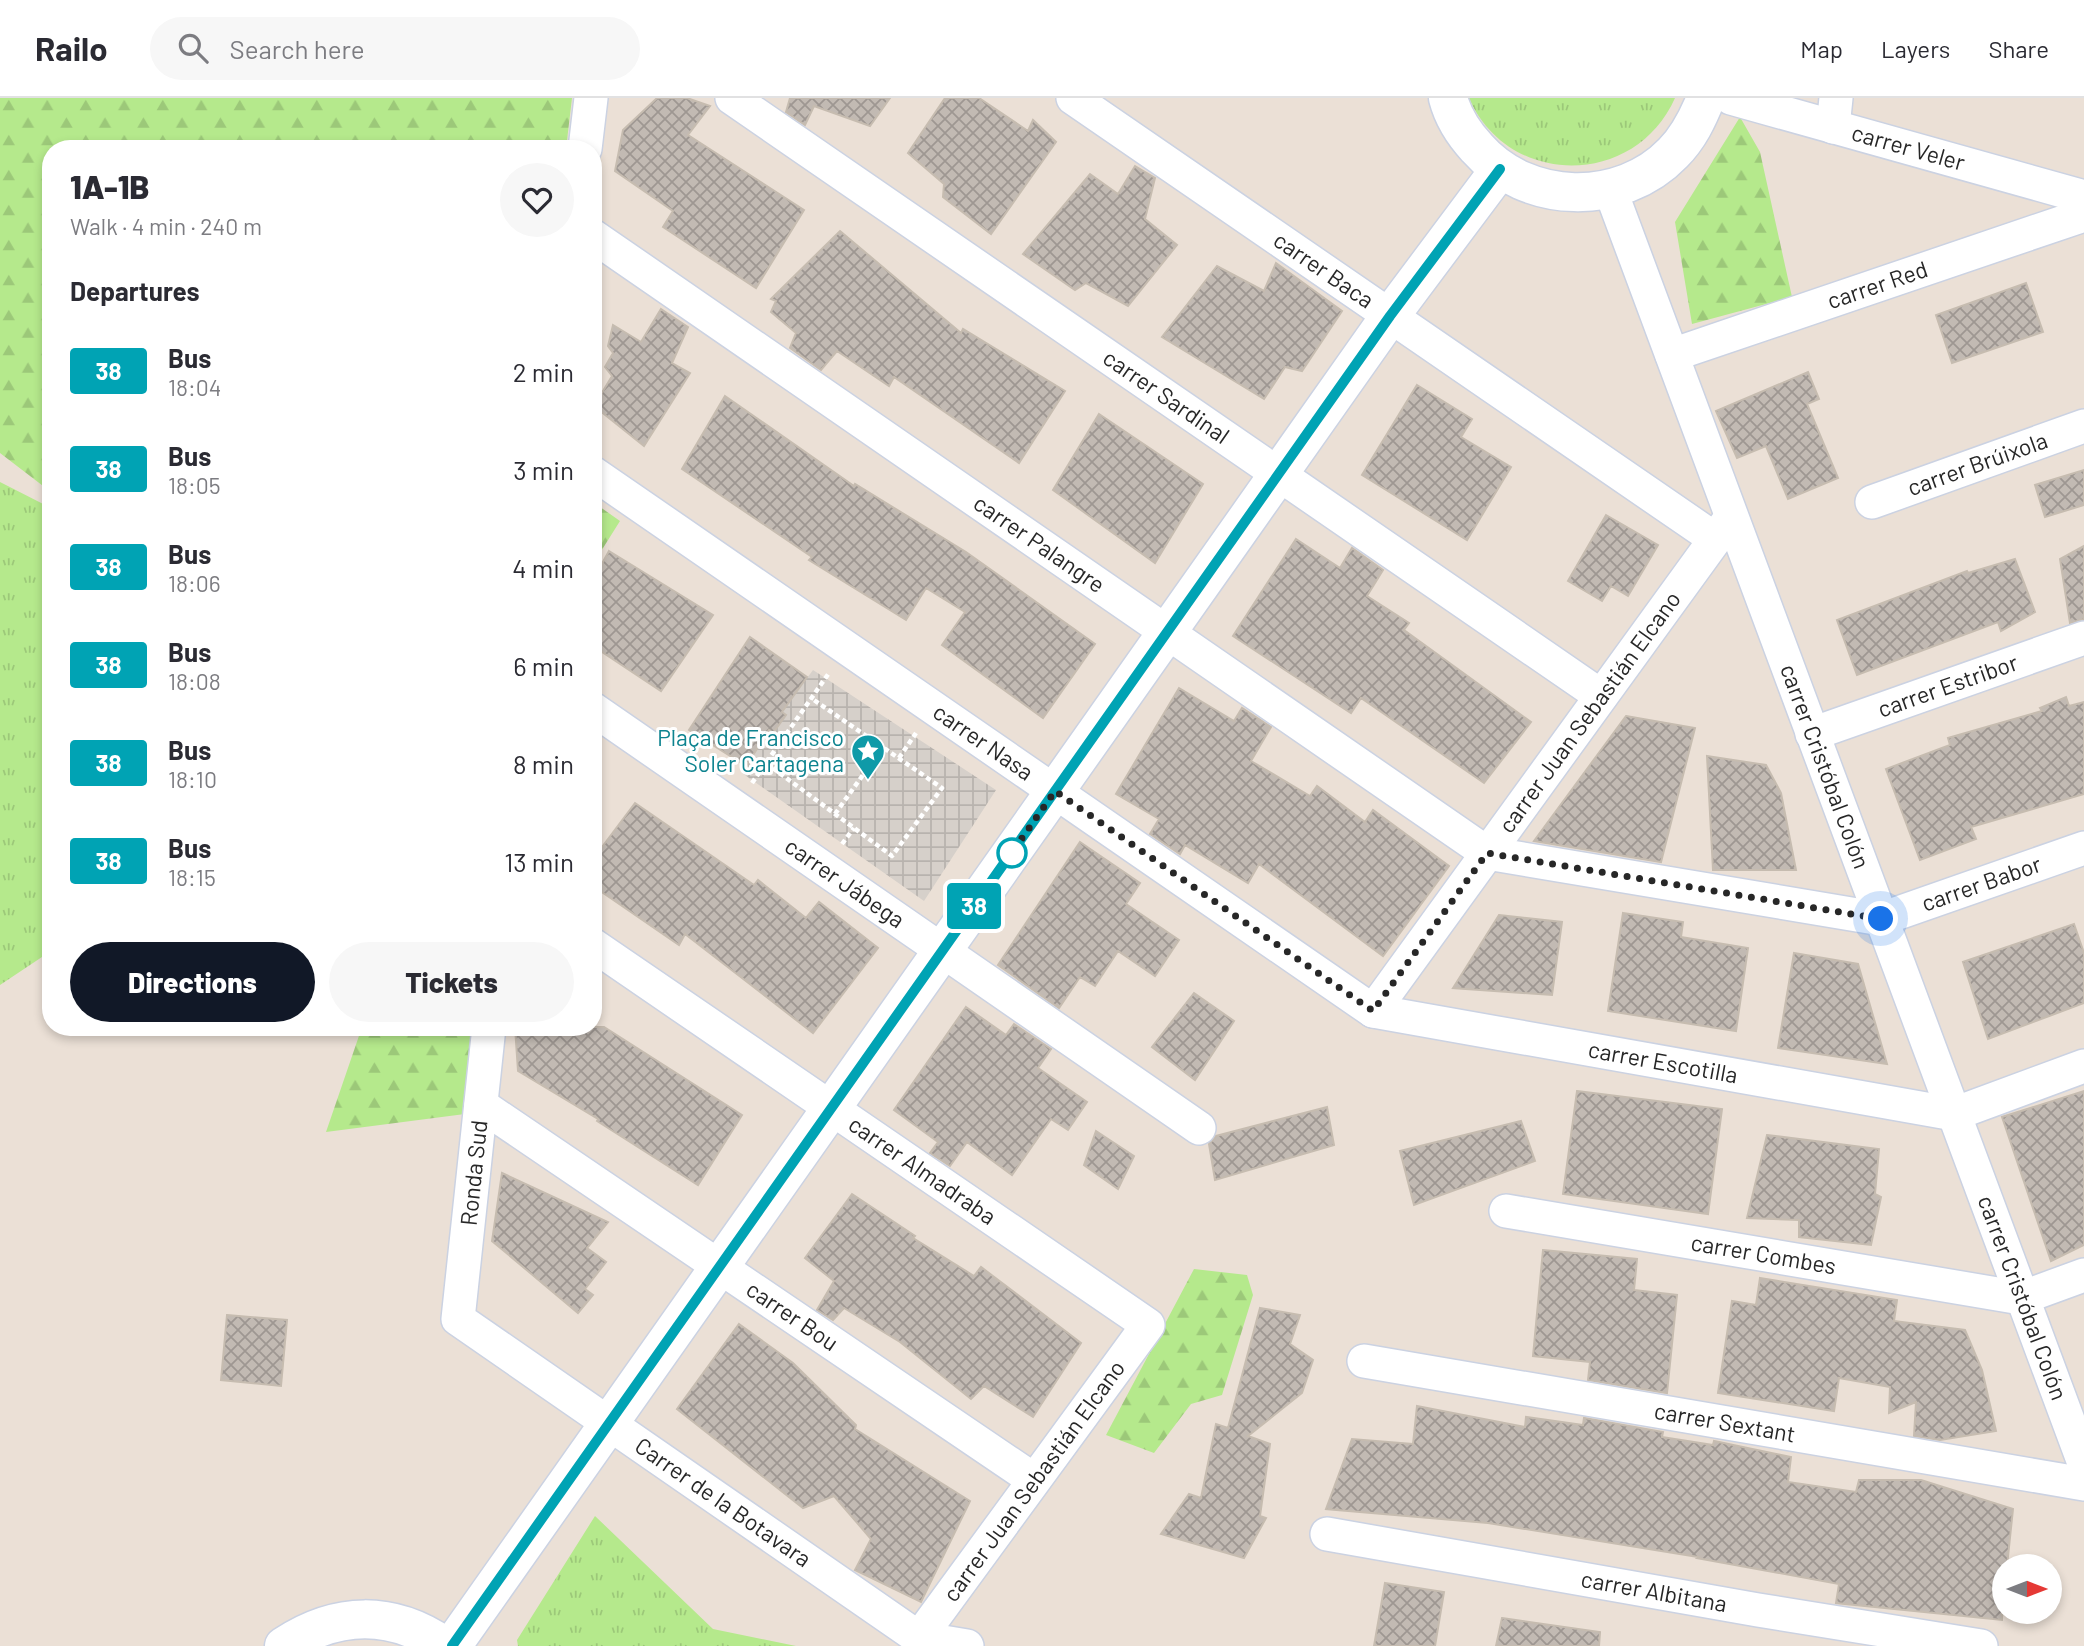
<!DOCTYPE html>
<meta charset="utf-8">
<style>
body{margin:0;font-family:Barlow,sans-serif;background:#f7f7f7;color:#2b2b33;height:100vh;display:flex;flex-direction:column;font-size:26px;white-space:nowrap}
*{box-sizing:border-box;margin:0}
p{font-size:23px;color:#7c7c81}
.icon{flex:none;width:38px;height:38px;fill:none;stroke:currentColor;stroke-width:2;stroke-linecap:round;stroke-linejoin:round}
.map{position:relative;flex:1;overflow:hidden}
.panel{position:absolute;left:42px;top:42px;width:560px;height:896px;display:flex;flex-direction:column;background:#fff;border-radius:28px;box-shadow:0 4px 10px #0003}
.panel>*{flex:none}
.badge{padding:0 14px;border-radius:5px;font-size:24px;line-height:46px}
.needle{width:46px;rotate:90deg}
.tools{position:absolute;left:1992px;top:1456px;display:grid;gap:14px}
.tools a{display:grid;place-items:center;width:70px;height:70px;border-radius:50%;background:#fff;box-shadow:0 4px 10px #0003;font-size:35px}
.you{position:absolute;width:35px;height:35px;margin:-18px;border:5px solid #fff;border-radius:50%;background:#1a73e8;box-shadow:0 0 0 10px #1a73e833}
.map>.badge{position:absolute;translate:-50% -50%;box-shadow:0 0 0 4px #fff}
h2{padding:0 28px;font-size:26px;line-height:63px}
.round{display:grid;place-items:center;flex:none;width:74px;height:74px;border-radius:37px;background:#f7f7f7}
.overview{display:flex;align-items:center;justify-content:space-between;height:119px;padding:0 28px}
h1{font-size:33px;font-weight:800;line-height:52px}
.action{display:flex;gap:14px;margin-top:auto;padding:14px 28px}
.action a{flex:1;height:80px;border-radius:42px;background:#111827;color:#fff;font-size:28px;font-weight:800;line-height:80px;text-align:center}
.action a+a{background:#f7f7f7;color:#2b2b33}
ul{padding:0;list-style:none}
li{display:flex;align-items:center;gap:21px;height:98px;padding:0 28px}
li div{flex:1}
li b{display:block;font-size:26px}
li em{font-style:normal}
li .badge{min-width:77px;font-weight:700;text-align:center}
header{display:flex;align-items:center;gap:42px;box-sizing:border-box;height:98px;padding:0 35px;background:#fff;border-bottom:2px solid #e1e1e2}
header strong{font-size:33px}
nav{display:flex;gap:38px;margin-inline-start:auto;font-size:24px}
.search{width:490px;height:63px;background:#f7f7f7;display:flex;align-items:center;gap:18px;box-sizing:border-box;padding:0 24px;border-radius:38px;color:#7c7c81;font-size:26px}
.map>svg:first-child{display:block}
</style>
<header>
<strong>Railo</strong>
<div class="search"><svg class="icon" aria-label="search" viewBox="0 0 24 24"><circle cx="10" cy="10" r="6"/><path d="M15 15l6 6"/></svg>Search here</div>
<nav><a>Map</a><a>Layers</a><a>Share</a></nav>
</header>
<div class="map">
<svg width="2084" height="1548" viewBox="0 0 2084 1548">
<defs>
<pattern id="grass-tufts" width="24" height="20" patternUnits="userSpaceOnUse" patternTransform="scale(1.75)"><rect width="24" height="20" fill="#b5e98c"/><path d="M3 7l-1-3M5 7V3M7 7l1-3M15 17l-1-3M17 17v-4M19 17l1-3" fill="none" stroke="#9cc879"/></pattern>
<pattern id="forest-firs" width="22" height="20" patternUnits="userSpaceOnUse" patternTransform="scale(1.75)"><rect width="22" height="20" fill="#b5e98c"/><path d="M5 1l3.5 6h-7zM16 11l3.5 6h-7z" fill="#9cc879"/></pattern>
<pattern id="plaza-grid" width="8" height="8" patternUnits="userSpaceOnUse" patternTransform="scale(1.75)"><rect width="8" height="8" fill="#d6d0ca"/><path d="M0 4h8M4 0v8" fill="none" stroke="#b8b3ae"/></pattern>
<pattern id="building-cross-hatch" width="8" height="8" patternUnits="userSpaceOnUse" patternTransform="scale(1.75)"><rect width="8" height="8" fill="#c2bab3"/><path d="M0 0l8 8M0 8l8-8" fill="none" stroke="#9e9792"/></pattern>
</defs>
<rect width="100%" height="100%" fill="#ebe0d6"/>
<path fill="url(#grass-tufts)" d="M1469,0h206c-40,90 -167,90 -206,0z
M0,384l51,26v443l-51,34z
M595,1418l118,113 83,17h-278l-1,-6z"/>
<path fill="url(#forest-firs)" d="M0,0h572l-6,51h-515v340h-4l-47,-36z
M1740,19l20,35 32,145 -100,27 -17,-102z
M593,404l27,19 -27,43z
M362,929h113l-10,87 -139,18z
M1194,1171l53,6 6,20 -31,100 -31,9 -37,49 -48,-18z"/>
<path fill="url(#plaza-grid)" d="M813,572l183,120 -72,111 -182,-128 27,-43 4,2 13,-17 -4,-3z"/>
<path fill="url(#building-cross-hatch)" stroke="#c6bcb0" stroke-width="2" d="M657,0h30l23,8 -22,29 116,75 -48,78 -93,-61 10,-16 -58,-40 8,-41z
M790,0h100l-20,28 -56,-20 -9,19 -19,-13z
M945,0h34l49,33 5,-11 23,22 -65,92 -48,-37 1,-13 -36,-31z
M1135,68l20,12 -10,41 32,26 -49,61 -42,-23 -11,7 -52,-36 67,-80 28,20z
M840,133l121,102 2,-4 102,62 -46,72 -125,-86 -5,9 -52,-35 -16,19 -31,-22 6,-15 -25,-21 5,-11 -5,-2z
M1276,165l66,48 -40,60 -17,-4 -21,32 -102,-62 55,-71 47,25z
M2026,185l17,49 -91,31 -16,-48z
M661,211l27,18 -16,36 18,10 -46,73 -50,-40 18,-30 -7,-9 8,-14 -5,-7 5,-21 28,17z
M1808,274l11,27 -12,5 31,74 -50,21 -22,-53 -29,12 -21,-47z
M1417,287l55,34 -11,18 50,30 -44,73 -105,-65z
M725,298l129,90 1,-2 111,68 129,92 -52,74 -101,-73 23,-33 -39,-24 -20,32 -97,-60 3,-3 -130,-88z
M1099,316l104,70 -48,79 -102,-73z
M2084,372v35l-39,12 -10,-32z
M1606,417l52,30 -30,51 -17,-10 -9,15 -34,-20z
M1296,441l44,29 12,-20 31,22 -16,26 42,27 -5,7 127,92 -47,61 -123,-85 -10,15 -118,-77z
M2084,448v73l-14,4 -10,-64z
M609,453l104,64 -52,76 -68,-45v-66z
M2015,461l20,53 -34,19 -3,-9 -141,53 -20,-55 130,-49 1,2z
M750,539l57,40 -25,35 4,3 -13,18 -4,-3 -23,36 -57,-36z
M1179,590l55,33 8,-13 29,19 -20,34 59,35 7,-10 48,36 8,-12 76,56 -66,90 -124,-92 -11,19 -63,-38 -5,9 -30,-20 9,-15 -43,-25z
M2066,599l3,9 15,-4v92l-113,33 5,12 -56,21 -34,-91 64,-24 -2,-7 94,-27 -2,-3z
M1626,618l69,12 -34,134 -127,-21z
M1707,658l59,9 15,28 15,77h-83z
M635,705l119,82 4,-5 48,38 13,-16 59,46 -65,85 -128,-99 -6,11 -86,-59v-27z
M1080,744l60,41 -14,21 53,36 -24,36 -37,-25 -23,35 -15,-9 -21,31 -61,-43z
M1623,815l60,9 -2,15 67,11 -12,83 -128,-20z
M1499,817l63,7 -10,73 -99,-7z
M2074,826l10,29v50l-96,36 -25,-77z
M1794,855l64,11 29,100 -109,-16z
M1194,895l40,28 -39,59 -43,-33z
M966,909l40,28 8,-11 37,25 -13,19 49,34 -19,28 -17,-11 -39,56 -45,-33 -17,24 -20,-13 8,-11 -44,-32z
M515,929h89l138,88 -44,70 -101,-64 1,-2 -80,-48z
M1577,993l145,18 -14,105 -145,-20z
M2084,993v154l-33,16 -49,-144z
M1327,1009l7,38 -119,35 -6,-36 7,-8z
M1521,1023l14,40 -121,44 -14,-54z
M1096,1033l38,25 -16,33 -34,-24z
M1767,1037l112,14 -4,45 6,3 -10,48 -72,-8v-17l-52,-2z
M502,1075l106,49 -21,26 19,14 -21,27 8,6 -15,18 -86,-72z
M852,1096l63,42 -2,2 61,38 7,-9 100,76 -48,74 -49,-31 -13,13 -71,-57 -56,-34 -11,12 -16,-10 17,-29 -29,-23z
M1543,1152l94,9 -3,31 43,5 -10,98 -79,-13 2,-18 -57,-6z
M1760,1180l137,22 -3,21 71,9 17,40 14,61 -56,9 -26,-4 2,-34 -27,11 1,-26 -51,-9 -5,33 -116,-18 14,-92 24,4z
M1260,1210l40,7 -10,29 23,16 -11,33 -54,43 22,8 -10,72 6,2 -22,40 -83,-24 28,-40 12,4 15,-74 12,4z
M227,1217l60,5 -6,66 -60,-6z
M739,1226l54,39 63,62 -1,4 115,72 -49,101 -66,-32 16,-31 -37,-43 -31,12 -126,-99z
M1417,1308l108,21 1,-10 57,8 1,-7 79,14 -1,5 51,8 1,-4 77,16 -3,25 68,10 3,-12h62l92,29 -6,57h-3l-2,54 -166,-17 3,-19 -142,-26 1,-1 -210,-34 -162,-14 26,-70 61,5z
M1385,1485l59,9 -9,54h-61z
M1502,1520l98,14 -1,14h-103z"/>
<g fill="none" stroke-linecap="round" stroke-linejoin="round">
<g stroke="#cbd2e2" stroke-width="36">
<g id="minor">
<path id="s1" d="M732,0l869,598"/>
<path id="s2" d="M1073,0l642,441"/>
<path id="s3" d="M1731,0l353,99"/>
<path d="M1833,29l3,-29"/>
<path d="M585,51l6,-51"/>
<path id="s4" d="M1610,91l474,1274"/>
<path id="s5" d="M593,138l894,617 394,66 203,-71"/>
<path id="s6" d="M1672,257l412,-140"/>
<path id="s7" d="M593,375l780,538 581,103 130,-48"/>
<path id="s8" d="M1872,404l212,-76"/>
<path id="s9" d="M593,611l606,419"/>
<path id="s10" d="M1812,636l272,-96"/>
<path id="s11" d="M593,847l555,380 -229,313"/>
<path id="s12" d="M1373,913l354,-488"/>
<path id="s13" d="M489,929l-31,292 461,319 48,8"/>
<path id="s14" d="M481,1007l553,375"/>
<path id="s15" d="M1506,1113l515,87 63,-23"/>
<path id="s16" d="M1364,1263l720,123"/>
<path id="s17" d="M1327,1436l431,76 223,36"/>
</g>
</g>
<g stroke="#cbd2e2" stroke-width="41">
<path id="tertiary" d="M1448,0c5,19 16,36 29,50 50,57 144,59 196,5 16,-16 25,-35 33,-55
M284,1548c53,-35 108,-36 160,0
M452,1548l938,-1330 110,-147"/>
</g>
<path stroke="#fff" stroke-width="4.5" stroke-dasharray="5 3.5" stroke-linecap="butt" d="M899,660l17,-25
M766,665l126,93 50,-68 -131,-90
M752,685l77,-110
M835,716l48,-67
M842,746l12,-16"/>
<use href="#minor" stroke="#fff" stroke-width="33"/>
<use href="#tertiary" stroke="#fff" stroke-width="38"/>
</g>
<g fill="none" stroke-linecap="round" stroke-linejoin="round">
<g stroke="#fff" stroke-width="16">
<path id="line" d="M452,1548l938,-1330 110,-147"/>
</g>
<use href="#line" stroke="#00a3b4" stroke-width="10"/>
<path stroke="#272727" stroke-width="7" stroke-dasharray="0 12.6" d="M1012,755l-6,8 49,-70 318,220 114,-158 394,66"/>
</g>
<defs>
<g id="sight-pin" transform="scale(1.75)"><path d="M0 17L-7.5 6A9.5 9.5 0 1 1 7.5 6Z" fill="#0f9aa8" stroke="#fff"/><path d="M0-6L1.8-2.2L6-1.7L2.9 1.2L3.7 5.4L0 3.3L-3.7 5.4L-2.9 1.2L-6-1.7L-1.8-2.2Z" fill="#fff"/></g>
</defs>
<g fill-rule="evenodd">
<use href="#sight-pin" x="868" y="653"/>
</g>
<circle fill="#fff" stroke="#00a3b4" stroke-width="3.5" cx="1012" cy="755" r="14"/>
<g text-anchor="middle" stroke-width="6" stroke-linejoin="round" paint-order="stroke">
<g font-size="23" fill="#272727" stroke="#fff">
<text dy="8" stroke="none"><textPath href="#s3" startOffset="184">carrer Veler</textPath></text>
<text dy="8" stroke="none"><textPath href="#s2" startOffset="304">carrer Baca</textPath></text>
<text dy="8" stroke="none"><textPath href="#s6" startOffset="217">carrer Red</textPath></text>
<text dy="8" stroke="none"><textPath href="#s1" startOffset="527">carrer Sardinal</textPath></text>
<text dy="8" stroke="none"><textPath href="#s8" startOffset="112">carrer Brúixola</textPath></text>
<text dy="8" stroke="none"><textPath href="#s5" startOffset="542">carrer Palangre</textPath></text>
<text dy="8" stroke="none"><textPath href="#s10" startOffset="144">carrer Estribor</textPath></text>
<text dy="8" stroke="none"><textPath href="#s12" startOffset="369">carrer Juan Sebastián Elcano</textPath></text>
<text dy="8" stroke="none"><textPath href="#s7" startOffset="474">carrer Nasa</textPath></text>
<text dy="8" stroke="none"><textPath href="#s4" startOffset="616">carrer Cristóbal Colón</textPath></text>
<text dy="8" stroke="none"><textPath href="#s9" startOffset="306">carrer Jábega</textPath></text>
<text dy="8" stroke="none"><textPath href="#s5" startOffset="1592">carrer Babor</textPath></text>
<text dy="8" stroke="none"><textPath href="#s7" startOffset="1242">carrer Escotilla</textPath></text>
<text dy="8" stroke="none"><textPath href="#s11" startOffset="399">carrer Almadraba</textPath></text>
<text transform="translate(474 1075) rotate(-84)" y="8">Ronda Sud</text>
<text dy="8" stroke="none"><textPath href="#s15" startOffset="261">carrer Combes</textPath></text>
<text dy="8" stroke="none"><textPath href="#s4" startOffset="1183">carrer Cristóbal Colón</textPath></text>
<text dy="8" stroke="none"><textPath href="#s14" startOffset="376">carrer Bou</textPath></text>
<text dy="8" stroke="none"><textPath href="#s16" startOffset="366">carrer Sextant</textPath></text>
<text transform="translate(1034 1383) rotate(-54)" y="8">carrer Juan Sebastián Elcano</text>
<text dy="8" stroke="none"><textPath href="#s13" startOffset="616">Carrer de la Botavara</textPath></text>
<text dy="8" stroke="none"><textPath href="#s17" startOffset="332">carrer Albitana</textPath></text>
</g>
<g font-size="23" fill="#0d838f" stroke="#fff" text-anchor="end">
<text x="844" y="648">Plaça de Francisco<tspan x="844" dy="26">Soler Cartagena</tspan></text>
</g>
</g>
</svg>
<div class="tools">
<a><svg class="needle" viewBox="-14 -14 28 28"><path d="M0-13l5 13h-10z" fill="#e53935"/><path d="M0 13l5-13h-10z" fill="#7c7c81"/></svg></a>
</div>
<div class="you" style="left:1881px;top:821px"></div>
<b class="badge" style="left:974px;top:808px;background:#00a3b4;color:#fff">38</b>
<section class="panel">
<div class="overview"><div><h1>1A-1B</h1><p>Walk · 4 min · 240 m</p></div><a class="round"><svg class="icon" aria-label="heart" viewBox="0 0 24 24"><path d="M12 20l-8-8c-3-5 5-10 8-4 3-6 11-1 8 4z"/></svg></a></div>
<h2>Departures</h2>
<ul>
<li><span class="badge" style="background:#00a3b4;color:#fff">38</span><div><b>Bus</b><p>18:04</p></div><em>2 min</em></li>
<li><span class="badge" style="background:#00a3b4;color:#fff">38</span><div><b>Bus</b><p>18:05</p></div><em>3 min</em></li>
<li><span class="badge" style="background:#00a3b4;color:#fff">38</span><div><b>Bus</b><p>18:06</p></div><em>4 min</em></li>
<li><span class="badge" style="background:#00a3b4;color:#fff">38</span><div><b>Bus</b><p>18:08</p></div><em>6 min</em></li>
<li><span class="badge" style="background:#00a3b4;color:#fff">38</span><div><b>Bus</b><p>18:10</p></div><em>8 min</em></li>
<li><span class="badge" style="background:#00a3b4;color:#fff">38</span><div><b>Bus</b><p>18:15</p></div><em>13 min</em></li>
</ul>
<div class="action"><a>Directions</a><a>Tickets</a></div>
</section>
</div>
